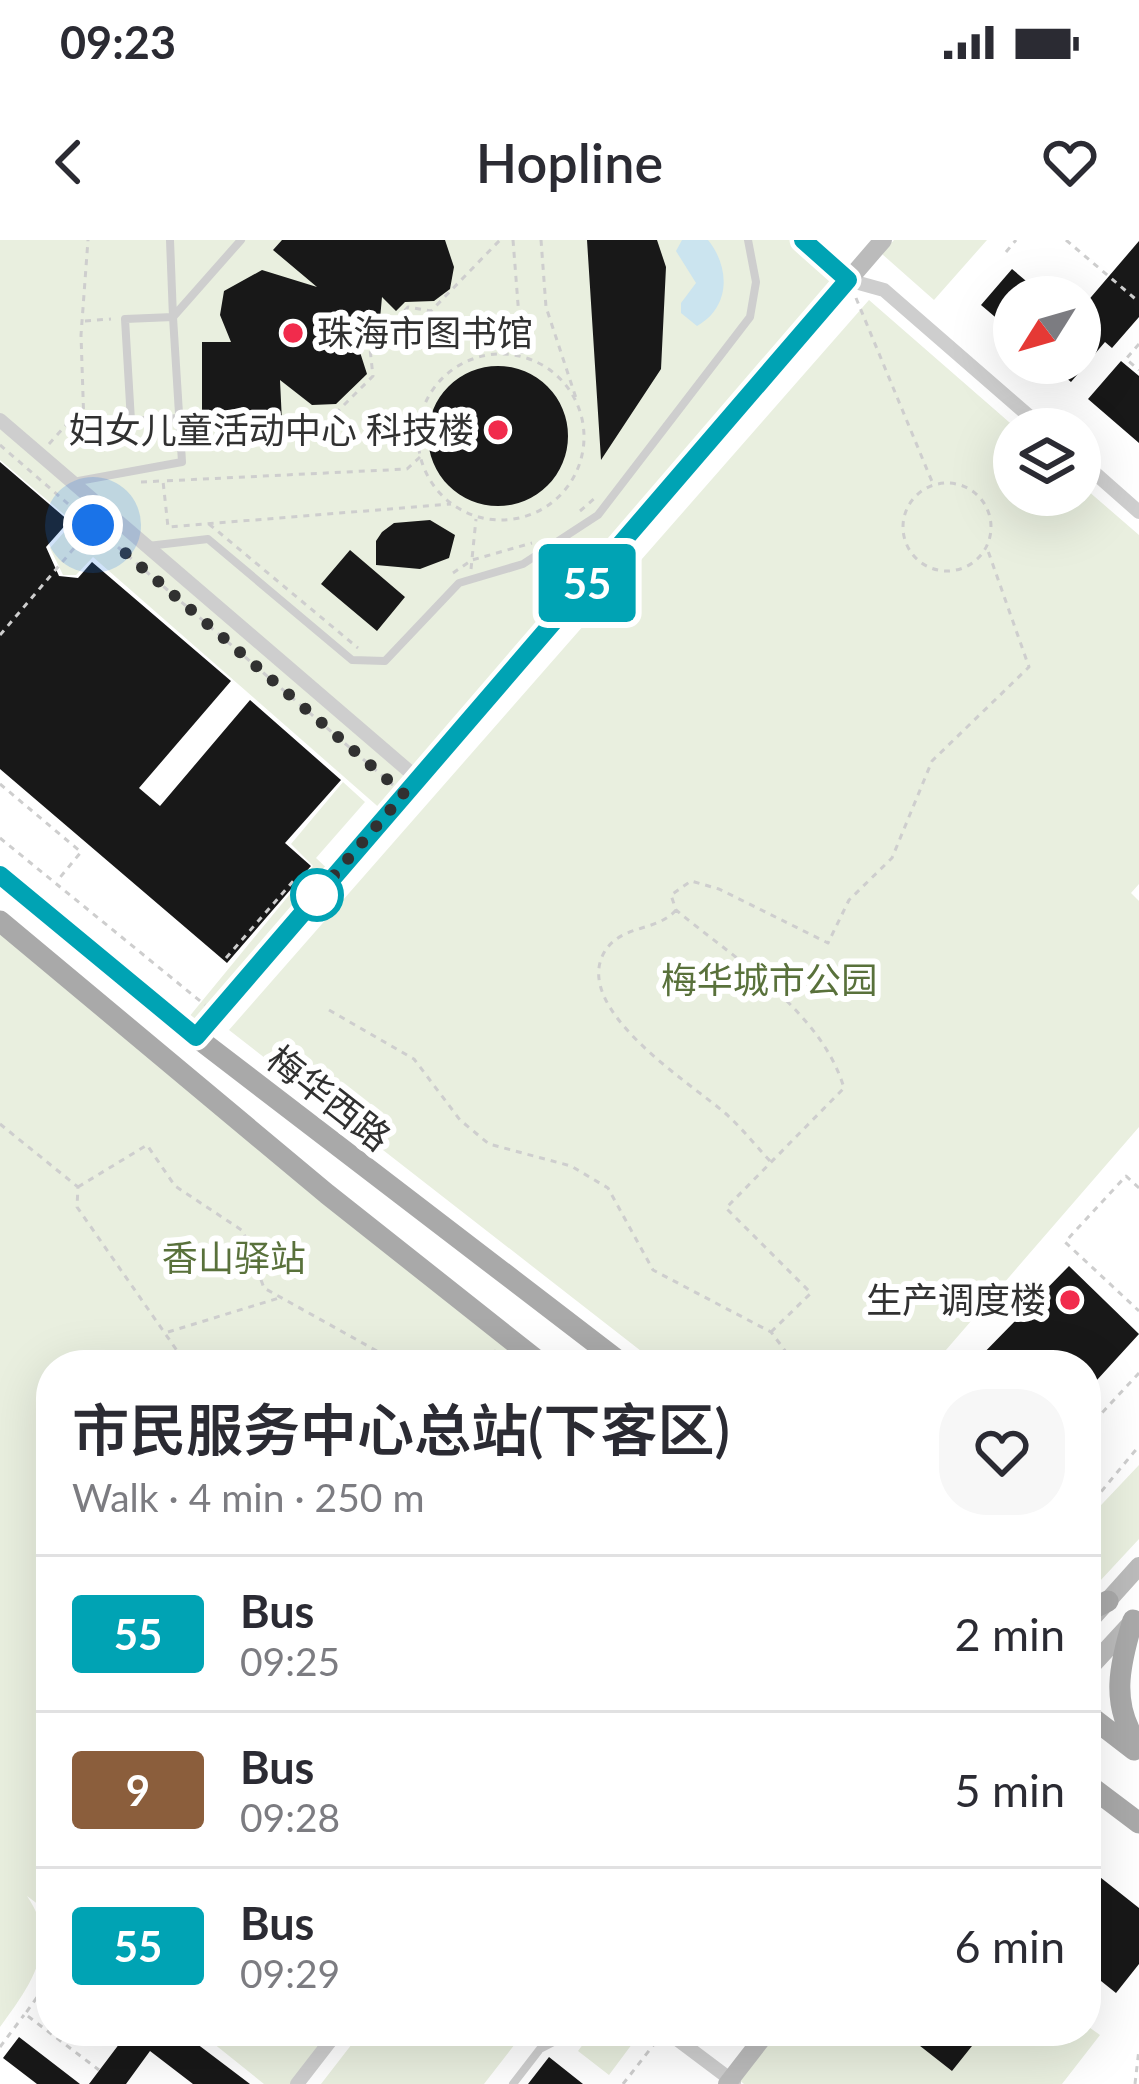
<!DOCTYPE html>
<meta charset="utf-8">
<style>
body{margin:0;font-family:Lato,"Noto Sans SC",sans-serif;background:#f7f7f7;color:#2b2b33;height:100vh;display:flex;flex-direction:column;font-size:45px;white-space:nowrap}
*{box-sizing:border-box;margin:0}
p{font-size:39px;color:#7c7c81}
.icon{flex:none;width:66px;height:66px;fill:none;stroke:currentColor;stroke-width:2;stroke-linecap:round;stroke-linejoin:round}
.map{position:relative;flex:1;overflow:hidden}
.sheet{position:absolute;left:36px;top:1110px;width:1065px;height:696px;display:flex;flex-direction:column;background:#fff;border-radius:48px;box-shadow:0 12px 48px #0002}
.sheet>*{flex:none}
.badge{padding:0 24px;border-radius:9px;font-size:42px;line-height:78px}
.needle{width:78px;rotate:233deg}
.controls{position:absolute;left:993px;top:36px;display:grid;gap:24px}
.controls a{display:grid;place-items:center;width:108px;height:108px;border-radius:50%;background:#fff;box-shadow:0 12px 48px #0002;font-size:60px}
.you{position:absolute;width:60px;height:60px;margin:-30px;border:9px solid #fff;border-radius:50%;background:#1a73e8;box-shadow:0 0 0 18px #1a73e833}
.map>.badge{position:absolute;translate:-50% -50%;box-shadow:0 0 0 6px #fff}
.round{display:grid;place-items:center;flex:none;width:126px;height:126px;border-radius:48px;background:#f7f7f7}
.overview{display:flex;align-items:center;justify-content:space-between;height:204px;padding:0 36px}
h1{font-size:57px;font-weight:600;line-height:90px}
ul{padding:0;list-style:none}
li{display:flex;align-items:center;gap:36px;height:156px;padding:0 36px;border-top:3px solid #e1e1e2}
li div{flex:1}
li b{display:block;font-size:45px}
li em{font-style:normal}
li .badge{min-width:132px;font-weight:700;text-align:center}
.status{display:flex;justify-content:space-between;align-items:center;height:84px;padding:0 60px;background:#fff;direction:ltr}
.status svg{height:33px;fill:currentColor}
header{display:flex;justify-content:space-between;align-items:center;height:156px;padding:0 36px;background:#fff;font-size:54px;font-weight:600}
.map>svg:first-child{display:block}
</style>
<div class="status"><b>09:23</b><svg viewBox="0 0 49 12"><path d="M0 12V9h3v3zM5 12V6h3v6zM10 12V3h3v9zM15 12V0h3v12zM26 1h20v11H26zM47 4h2v5h-2z"/></svg></div>
<header><svg class="icon" aria-label="back" viewBox="0 0 24 24"><path d="M15 5l-7 7 7 7"/></svg>Hopline<svg class="icon" aria-label="heart" viewBox="0 0 24 24"><path d="M12 20l-8-8c-3-5 5-10 8-4 3-6 11-1 8 4z"/></svg></header>
<div class="map">
<svg width="1139" height="1844" viewBox="0 0 1139 1844">
<rect width="100%" height="100%" fill="#fff"/>
<path fill="#e9efdf" d="M0,0h803l45,40 -431,498 -417,-358z
M894,0h93l-53,60 -52,-46z
M869,60l148,129 -3,66h66v-11l59,51v349l-8,9 8,8v226l-206,238h-274l-430,-335z
M0,184l411,354 -28,33 -290,-254 -17,18h-13l-13,-27 23,-26 -73,-62z
M343,542l22,20 -49,56 16,15 -136,160 -12,-10 129,-157 -22,-22z
M0,682l543,443h-492v549l-24,-18c34,49 3,90 -27,131z
M1139,1225v74l-53,57v-75z
M1086,1785l14,10 -38,49h-318l-7,-6 37,-47h312z
M198,1791h139l-40,53h-33z
M362,1791h163l-41,53h-163z
M593,1791h47l1,1 -32,43 -31,-24z"/>
<path fill="#cbe4ef" d="M682,0h26c22,27 23,67 -11,86l-16,-13v-10l15,-20 -20,-32z"/>
<path fill="#181818" d="M282,0h163l9,27 -4,22 -16,12 -29,1 -9,9 -14,-14 -2,22 -25,11 13,11 -9,8 8,25 -31,30 -24,1 -32,-25 2,42 -80,1v-81h29l-11,-27 4,-24 38,-21 55,17 -44,-37z
M587,0h70l9,27 -5,102 -60,91z
M1139,1v76l-27,31 -7,-6 -34,40 -23,-19h32v-53z
M1012,29l33,28h-31v36l-33,-28z
M1121,121l18,15v67l-51,-44z
M428 196a70 70 0 1 1 140 0a70 70 0 1 1-140 0Z
M0,222l69,59 -23,26 13,29 19,2 14,-16 139,119 -92,107 21,18 90,-106 91,80 -56,63 26,23 -84,97 -227,-194z
M430,280l25,15 -6,23 -29,11 -44,-4v-24l6,-9 12,-9z
M350,310l55,47 -28,34 -56,-47z
M1069,1026l70,68 -53,58v-27h-114z
M1086,1626l53,42v56l-23,29 -30,-24z
M129,1791h51l70,53h-57l-43,-33 -24,33h-37z
M901,1791h83l-32,40z
M19,1797l61,47h-43l-34,-26z
M549,1817l34,27h-55z"/>
<g fill="none" stroke-linecap="round" stroke-linejoin="round">
<path stroke="#cecece" stroke-width="3" stroke-dasharray="6 6" stroke-linecap="butt" d="M513,0l9,115
M541,0l5,67 31,94
M1066,0l73,62
M1006,12l10,-12
M856,58l77,186
M85,81l26,-2
M1139,104l-13,15 13,11
M418 197a83 83 0 1 1 166 0a83 83 0 1 1-166 0Z
M327,182l46,-46 -3,-27 38,-42 23,4 69,-71
M49,204l18,-20 17,1 -3,-90 7,-95
M0,205l393,340
M420,217l-13,12 -244,12 5,46 283,-23
M141,242l20,-1
M903 287a44 44 0 1 1 88 0a44 44 0 1 1-88 0Z
M580,271l15,-13
M209,284l149,124
M471,329l5,-50
M453,333l19,-13 60,-17
M0,395l93,-109
M0,544l81,68 -24,29
M0,598l205,167
M676,670c-19,22 -54,14 -71,41 -35,57 84,131 120,162 16,14 30,32 45,48
M226,718l69,-79
M329,770l85,49 46,61 29,24 82,22 37,22 45,82 118,62 25,33
M0,884l78,63 -1,20 110,158
M78,947l69,-42 28,41 68,45 21,57 138,77
M1139,948l-13,-12 -61,66 74,69
M168,1092l111,-34
M771,1092l40,-39 -85,-85 118,-120c-23,-77 -108,-128 -168,-178l-5,-15 20,-14 28,8 109,54 21,-43 43,-42 40,-97 97,-94 -42,-119
M491,1125l5,-15
M1086,1190l53,-57
M1086,1270l53,-64
M51,1478v3
M51,1738l-26,36 74,56
M0,1807l24,-32
M623,1844l32,-41
M1135,1844l4,-35"/>
<path stroke="#cecece" stroke-width="8" d="M170,0l3,77 -48,2 6,102 48,-3
M73,242l109,-20 -9,-145 68,-77
M148,306l60,-7 144,121 33,1 74,-78 64,-19 75,-49 152,-198 6,-35 -8,-42
M554,308l36,30
M513,1844l27,-35 35,-18"/>
<path stroke="#cecece" stroke-width="14" d="M848,40l36,10 160,139
M0,180l417,358
M1080,220l59,52
M666,1791l68,51
M297,1844l41,-53"/>
<path stroke="#bbb" stroke-width="18" d="M803,0l45,40
M196,797l687,-797
M1086,1385l53,-59
M1086,1432l46,-50
M727,1844l41,-53"/>
<path stroke="#a9a9a9" stroke-width="21" d="M0,635l196,162 428,328
M0,681l327,273 216,171
M1086,1372l22,-11
M1133,1380c-13,43 -24,86 6,125
M1086,1473l48,37
M1086,1543l53,40"/>
</g>
<g fill="none" stroke-linecap="round" stroke-linejoin="round">
<g stroke="#fff" stroke-width="27">
<path id="line" d="M0,635l196,162 652,-757 -45,-40"/>
</g>
<use href="#line" stroke="#00a3b4" stroke-width="18"/>
<path stroke="#313131" stroke-width="12" stroke-dasharray="0 21.6" d="M93,285l311,269 -87,101"/>
</g>
<g fill="#f12b4c" stroke="#fff" stroke-width="4.5">
<circle cx="293" cy="93" r="12"/>
<circle cx="498" cy="190" r="12"/>
<circle cx="1070" cy="1060" r="12"/>
</g>
<circle fill="#fff" stroke="#00a3b4" stroke-width="6" cx="317" cy="655" r="24"/>
<g text-anchor="middle" stroke-width="12" stroke-linejoin="round" paint-order="stroke">
<g font-size="36" fill="#313131" stroke="#fff" text-anchor="end">
<text x="317" y="106" text-anchor="start">珠海市图书馆</text>
<text x="474" y="203">妇女儿童活动中心 科技楼</text>
<text x="1046" y="1073">生产调度楼</text>
</g>
<g font-size="36" fill="#59713b" stroke="#fff">
<text x="769" y="753">梅华城市公园</text>
<text x="234" y="1031">香山驿站</text>
</g>
<g font-size="36" fill="#313131" stroke="#fff">
<text transform="translate(329 858) rotate(38)" y="13">梅华西路</text>
</g>
</g>
</svg>
<div class="controls">
<a><svg class="needle" viewBox="-14 -14 28 28"><path d="M0-13l5 13h-10z" fill="#e53935"/><path d="M0 13l5-13h-10z" fill="#7c7c81"/></svg></a>
<a><svg class="icon" aria-label="layers" viewBox="0 0 24 24"><path d="M12 4l9 5-9 5-9-5zM3 14l9 5 9-5"/></svg></a>
</div>
<div class="you" style="left:93px;top:285px"></div>
<b class="badge" style="left:587px;top:343px;background:#00a3b4;color:#fff">55</b>
<section class="sheet">
<div class="overview"><div><h1>市民服务中心总站(下客区)</h1><p>Walk · 4 min · 250 m</p></div><a class="round"><svg class="icon" aria-label="heart" viewBox="0 0 24 24"><path d="M12 20l-8-8c-3-5 5-10 8-4 3-6 11-1 8 4z"/></svg></a></div>
<ul>
<li><span class="badge" style="background:#00a3b4;color:#fff">55</span><div><b>Bus</b><p>09:25</p></div><em>2 min</em></li>
<li><span class="badge" style="background:#8b5e3c;color:#fff">9</span><div><b>Bus</b><p>09:28</p></div><em>5 min</em></li>
<li><span class="badge" style="background:#00a3b4;color:#fff">55</span><div><b>Bus</b><p>09:29</p></div><em>6 min</em></li>
</ul>
</section>
</div>
